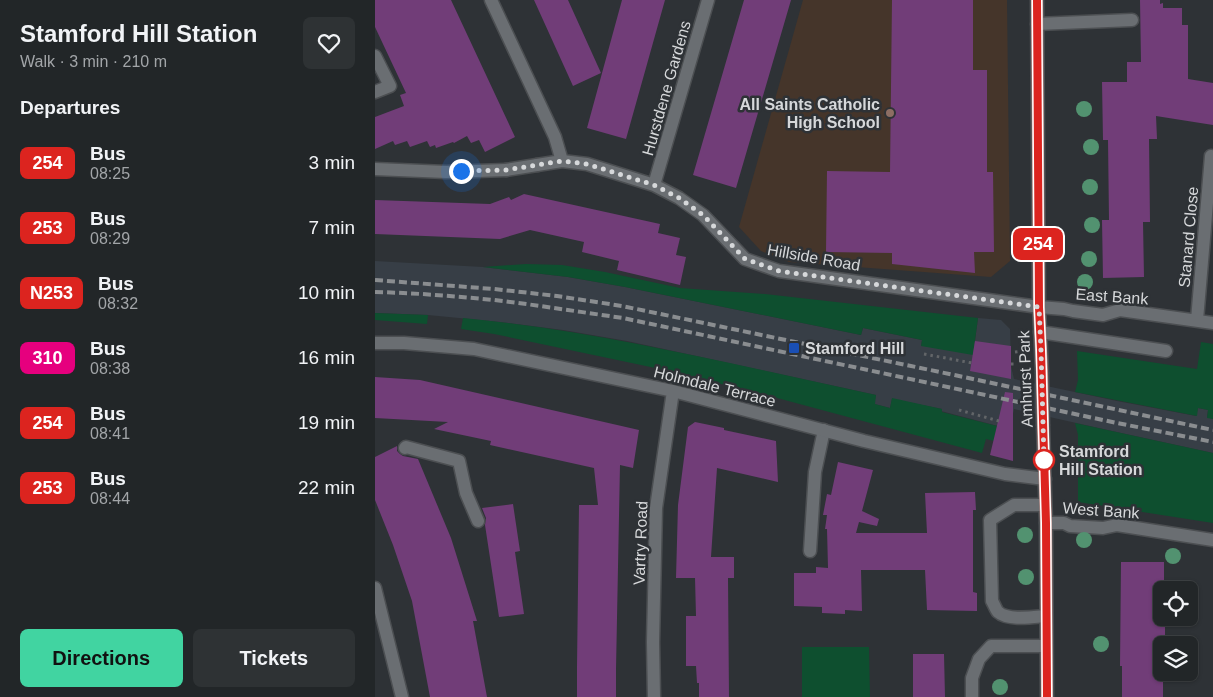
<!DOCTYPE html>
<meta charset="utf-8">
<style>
body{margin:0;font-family:Helvetica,sans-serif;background:#2e3234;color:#f1f3f6;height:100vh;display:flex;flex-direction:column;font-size:19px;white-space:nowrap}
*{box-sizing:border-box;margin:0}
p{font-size:16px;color:#a2a5a8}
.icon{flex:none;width:28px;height:28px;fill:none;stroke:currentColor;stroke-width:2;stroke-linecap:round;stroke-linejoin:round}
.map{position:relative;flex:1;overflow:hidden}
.panel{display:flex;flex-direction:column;background:#222628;width:375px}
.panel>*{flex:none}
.badge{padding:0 10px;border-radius:8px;font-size:18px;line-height:32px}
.controls{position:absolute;left:778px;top:581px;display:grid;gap:10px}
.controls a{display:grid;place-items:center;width:45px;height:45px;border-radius:8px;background:#222628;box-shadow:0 1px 4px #0004,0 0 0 1px #3f4345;font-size:25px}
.you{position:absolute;width:25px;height:25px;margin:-12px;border:4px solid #fff;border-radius:50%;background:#1a73e8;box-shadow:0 0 0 8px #1a73e833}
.map>.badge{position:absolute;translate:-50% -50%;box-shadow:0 0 0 2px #fff}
h2{padding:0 20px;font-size:19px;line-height:45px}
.round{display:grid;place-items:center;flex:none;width:52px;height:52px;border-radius:8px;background:#2e3234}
.overview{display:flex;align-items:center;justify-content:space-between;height:85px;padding:0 20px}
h1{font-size:24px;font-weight:600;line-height:38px}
.primary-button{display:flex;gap:10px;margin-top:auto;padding:10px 20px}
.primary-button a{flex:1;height:58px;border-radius:8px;background:#41d4a1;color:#111;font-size:20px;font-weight:600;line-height:58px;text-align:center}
.primary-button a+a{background:#2e3234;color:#f1f3f6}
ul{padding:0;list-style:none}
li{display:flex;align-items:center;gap:15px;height:65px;padding:0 20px}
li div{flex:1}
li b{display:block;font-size:19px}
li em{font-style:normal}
li .badge{min-width:55px;font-weight:700;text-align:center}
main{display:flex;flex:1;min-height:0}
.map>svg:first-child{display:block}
</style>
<main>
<section class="panel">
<div class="overview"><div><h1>Stamford Hill Station</h1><p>Walk · 3 min · 210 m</p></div><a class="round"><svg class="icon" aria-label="heart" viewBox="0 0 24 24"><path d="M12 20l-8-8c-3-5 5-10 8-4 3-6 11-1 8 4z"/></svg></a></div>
<h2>Departures</h2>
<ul>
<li><span class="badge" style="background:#dc241f;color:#fff">254</span><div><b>Bus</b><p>08:25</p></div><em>3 min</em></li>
<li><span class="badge" style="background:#dc241f;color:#fff">253</span><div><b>Bus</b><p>08:29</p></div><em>7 min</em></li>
<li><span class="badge" style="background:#dc241f;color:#fff">N253</span><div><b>Bus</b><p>08:32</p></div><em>10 min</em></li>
<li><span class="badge" style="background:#e6007e;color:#fff">310</span><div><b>Bus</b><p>08:38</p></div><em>16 min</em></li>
<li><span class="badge" style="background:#dc241f;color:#fff">254</span><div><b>Bus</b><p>08:41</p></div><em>19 min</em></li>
<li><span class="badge" style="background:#dc241f;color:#fff">253</span><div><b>Bus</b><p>08:44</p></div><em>22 min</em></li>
</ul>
<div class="primary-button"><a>Directions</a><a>Tickets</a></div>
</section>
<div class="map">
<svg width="838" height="697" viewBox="0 0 838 697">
<rect width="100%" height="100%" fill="#2e3236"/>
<path fill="#373e46" d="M0,261l108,6 85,10 57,10 236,48 2,-7 59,12 -1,6 54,-5 3,-23 23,2 9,9 1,37 3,13 103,22 79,15 2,-8 10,2 -1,7 6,2v34l-101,-22 -98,-22 -2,10 1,11 -72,-19 1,-2 -50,-10 -2,9 -16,-4 2,-9 -249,-54 -64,-11 -63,-8 -72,-7 -53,-2z"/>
<path fill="#45352a" d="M428,0h204l3,261 -19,16 -202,-15 -28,-11 -22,-24z"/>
<path fill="#0e4f2f" d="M151,264l36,1 43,7 75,16 85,6 213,24 -5,37 -52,-9 1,-6 -59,-12 -2,7 -236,-48 -57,-10 -85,-10z
M0,313l53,2 -1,9 -52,-4z
M88,318c140,13 276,48 413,77l-1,9 15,4 2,-10 50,11v3l55,14 -3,15 -8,-2 -4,14 -216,-58 -106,-26 -166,-35 -33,-5z
M826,342l12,2v75l-6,-1 1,-8 -10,-2 -1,8 -122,-24 3,-12 -1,-29 120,18z
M700,423l138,30v70l-135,-21v-67z
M427,647h67l1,50h-68z"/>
<path fill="#713d78" d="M0,0h76l64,137 -30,15 -6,-12 -8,3 -4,-7 -13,7 -1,-1 -17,6 -1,-3 -5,2 -3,-6 -17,6 -3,-6 -12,4 -2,-4 -18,8v-32l29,-11 -4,-11 6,-2 -31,-66z
M159,0h34l33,73 -28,13z
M247,0h43l-39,139 -39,-11z
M369,0h47l-55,188 -43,-13z
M517,0h81v70h14v102h6l1,80h-20l1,21 -83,-9v-11l-66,-1 1,-81 63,1z
M765,0h20v4l3,-1v5h19v17h6v54l25,4v42l-57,-9 1,23h-8l1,83h-7l1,55 -41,1 -1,-58h7l-1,-80h-5l-1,-58h25v-20h14z
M149,194l136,30 -2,9 22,5 -4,17 10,2 -6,28 -63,-15 2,-9 -37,-9 2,-10 -54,-12 -30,9 -125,-5v-34l115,4 19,-7 2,3z
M600,341l36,5v33l-41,-8z
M0,377l45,3 219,50 -6,38 -13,-3 -4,204v28h-39v-30l2,-162h19l-4,-37 -104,-23 1,-4 -57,-12 14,-7 -73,-4z
M630,392l8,1v68l-23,-6z
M320,422l29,6v2l52,11 2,41 -61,-14 -6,89h23v21h-6l1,119h-30v-14h-2l-1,-17h-10v-50h10l-1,-38h-19l2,-73 10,-78z
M22,446v5l3,3 3,2 15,3 33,79 26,83h-4l14,76h-57l-18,-96 -19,-56 -18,-45v-43z
M463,462l35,8 -11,41 17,8 -2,7 -18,-4 -3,11h71l-2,-40 50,-1 1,18h-3v82l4,1v18l-50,-1 -2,-40h-64l1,41 -17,-1v4l-23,-1v-6l-28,-1v-33h22v-6l12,1 -1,-39h-2l2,-14h-4l4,-21 4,1z
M138,504l7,47 -5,1 9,62 -25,3 -14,-92 1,-7 -4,-10z
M746,562h43v28h-3v28h3v3h1v23l18,1h-22v27h23v5h-21v20h-41v-31h-2z
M538,654h31l1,43h-32z"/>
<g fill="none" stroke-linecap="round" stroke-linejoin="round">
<g stroke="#4c4f52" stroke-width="15">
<path id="lane" d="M662,24l95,-4
M0,56l15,30 -15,6
M131,170l31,-5
M665,332l126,19
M30,448l1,-1 53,14 7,32 12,28
M670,505h-31l-24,15 2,81c2,3 4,9 6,11 10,9 35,5 48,4
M435,551l5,-79 9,-42"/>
</g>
<g stroke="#4c4f52" stroke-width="15">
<path id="street" d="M116,0l64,137 7,24
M162,165l25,-4 25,3 67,21 25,13 24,17 42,44 34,12 260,36 25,2 9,2 30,4 17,-5 93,13
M0,169l71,3 60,-2
M279,185l54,-185
M822,320l14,-164
M0,343h29l70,6 199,42 191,50 141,33 40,5
M671,523h18l6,3 33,2 14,-3 96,15
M0,588l27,109
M279,697l-1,-55 3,-134 17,-117
M597,697v-19l7,-19 12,-13h55"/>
</g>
<g stroke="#4c4f52" stroke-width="15">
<path id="primary" d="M662,0l2,307 3,65
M668,426l3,97 1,174"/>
</g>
<path stroke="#626568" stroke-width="3" stroke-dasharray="2.5 4" stroke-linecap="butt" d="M640,352l8,-1
M549,354l48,9
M636,364h4
M584,410l40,11"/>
<use href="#lane" stroke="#6a6e72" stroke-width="12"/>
<use href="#street" stroke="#6a6e72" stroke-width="12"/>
<use href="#primary" stroke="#be8c87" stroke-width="12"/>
<path stroke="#8a8d90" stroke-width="4" stroke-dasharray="8 4" stroke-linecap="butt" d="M0,280l119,9 63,7 65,10 337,70 254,54
M0,292c40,1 79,4 119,8 43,5 86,12 129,18l494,105 96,19"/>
<g stroke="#4c4f52" stroke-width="15" stroke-linecap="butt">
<path id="primary-bridge" d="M667,372l1,54"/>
</g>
<use href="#primary-bridge" stroke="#be8c87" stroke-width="12"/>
</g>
<g fill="#529270">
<circle cx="709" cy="109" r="8"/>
<circle cx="716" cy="147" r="8"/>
<circle cx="715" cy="187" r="8"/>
<circle cx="717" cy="225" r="8"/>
<circle cx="714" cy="259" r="8"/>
<circle cx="710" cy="282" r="8"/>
<circle cx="650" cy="535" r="8"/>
<circle cx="709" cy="540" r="8"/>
<circle cx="798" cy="556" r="8"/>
<circle cx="651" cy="577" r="8"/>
<circle cx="726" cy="644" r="8"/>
<circle cx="625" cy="687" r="8"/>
</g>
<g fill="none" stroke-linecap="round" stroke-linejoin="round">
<g stroke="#fff" stroke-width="11">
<path id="line" d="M662,0l2,307 2,43 5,173 1,174"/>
</g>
<use href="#line" stroke="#dc241f" stroke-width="8"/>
<path stroke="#d6d8da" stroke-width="5" stroke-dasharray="0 9" d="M86,171l45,-1 56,-9 25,3 67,21 25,13 24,17 42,44 34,12 260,36 2,43 3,110"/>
</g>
<circle fill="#8d6e63" stroke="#2e3236" stroke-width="2" cx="515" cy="113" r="5"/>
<rect fill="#1a4fb4" stroke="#2e3236" stroke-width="2" x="413" y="342" width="12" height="12" rx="2.5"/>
<circle fill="#fff" stroke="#dc241f" stroke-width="2.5" cx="669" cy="460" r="10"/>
<g text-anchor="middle" stroke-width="5" stroke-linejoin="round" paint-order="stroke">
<g font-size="16" fill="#d6d8da" stroke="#2e3236">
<text transform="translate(291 88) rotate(-74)" y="6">Hurstdene Gardens</text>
<text transform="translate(813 237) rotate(-85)" y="6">Stanard Close</text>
<text transform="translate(439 257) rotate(10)" y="6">Hillside Road</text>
<text transform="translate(737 296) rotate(4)" y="6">East Bank</text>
<text transform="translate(650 379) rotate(-92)" y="6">Amhurst Park</text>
<text transform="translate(340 386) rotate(14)" y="6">Holmdale Terrace</text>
<text transform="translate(726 510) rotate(4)" y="6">West Bank</text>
<text transform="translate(265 543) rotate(-88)" y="6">Vartry Road</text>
</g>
<g font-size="16" font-weight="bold" fill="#d6d8da" stroke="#2e3236" text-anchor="end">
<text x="505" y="110">All Saints Catholic<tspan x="505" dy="18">High School</tspan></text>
<text x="430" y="354" text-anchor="start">Stamford Hill</text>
</g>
<g font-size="16" font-weight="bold" fill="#d6d8da" stroke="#2e3236" text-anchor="start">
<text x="684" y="457">Stamford<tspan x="684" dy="18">Hill Station</tspan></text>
</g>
</g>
</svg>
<div class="controls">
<a><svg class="icon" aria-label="locate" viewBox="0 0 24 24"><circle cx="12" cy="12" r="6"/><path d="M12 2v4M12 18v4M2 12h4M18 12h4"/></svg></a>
<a><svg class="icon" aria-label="layers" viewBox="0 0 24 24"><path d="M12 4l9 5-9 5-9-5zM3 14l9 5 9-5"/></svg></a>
</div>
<div class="you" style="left:86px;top:171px"></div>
<b class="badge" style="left:663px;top:244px;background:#dc241f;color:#fff">254</b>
</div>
</main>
